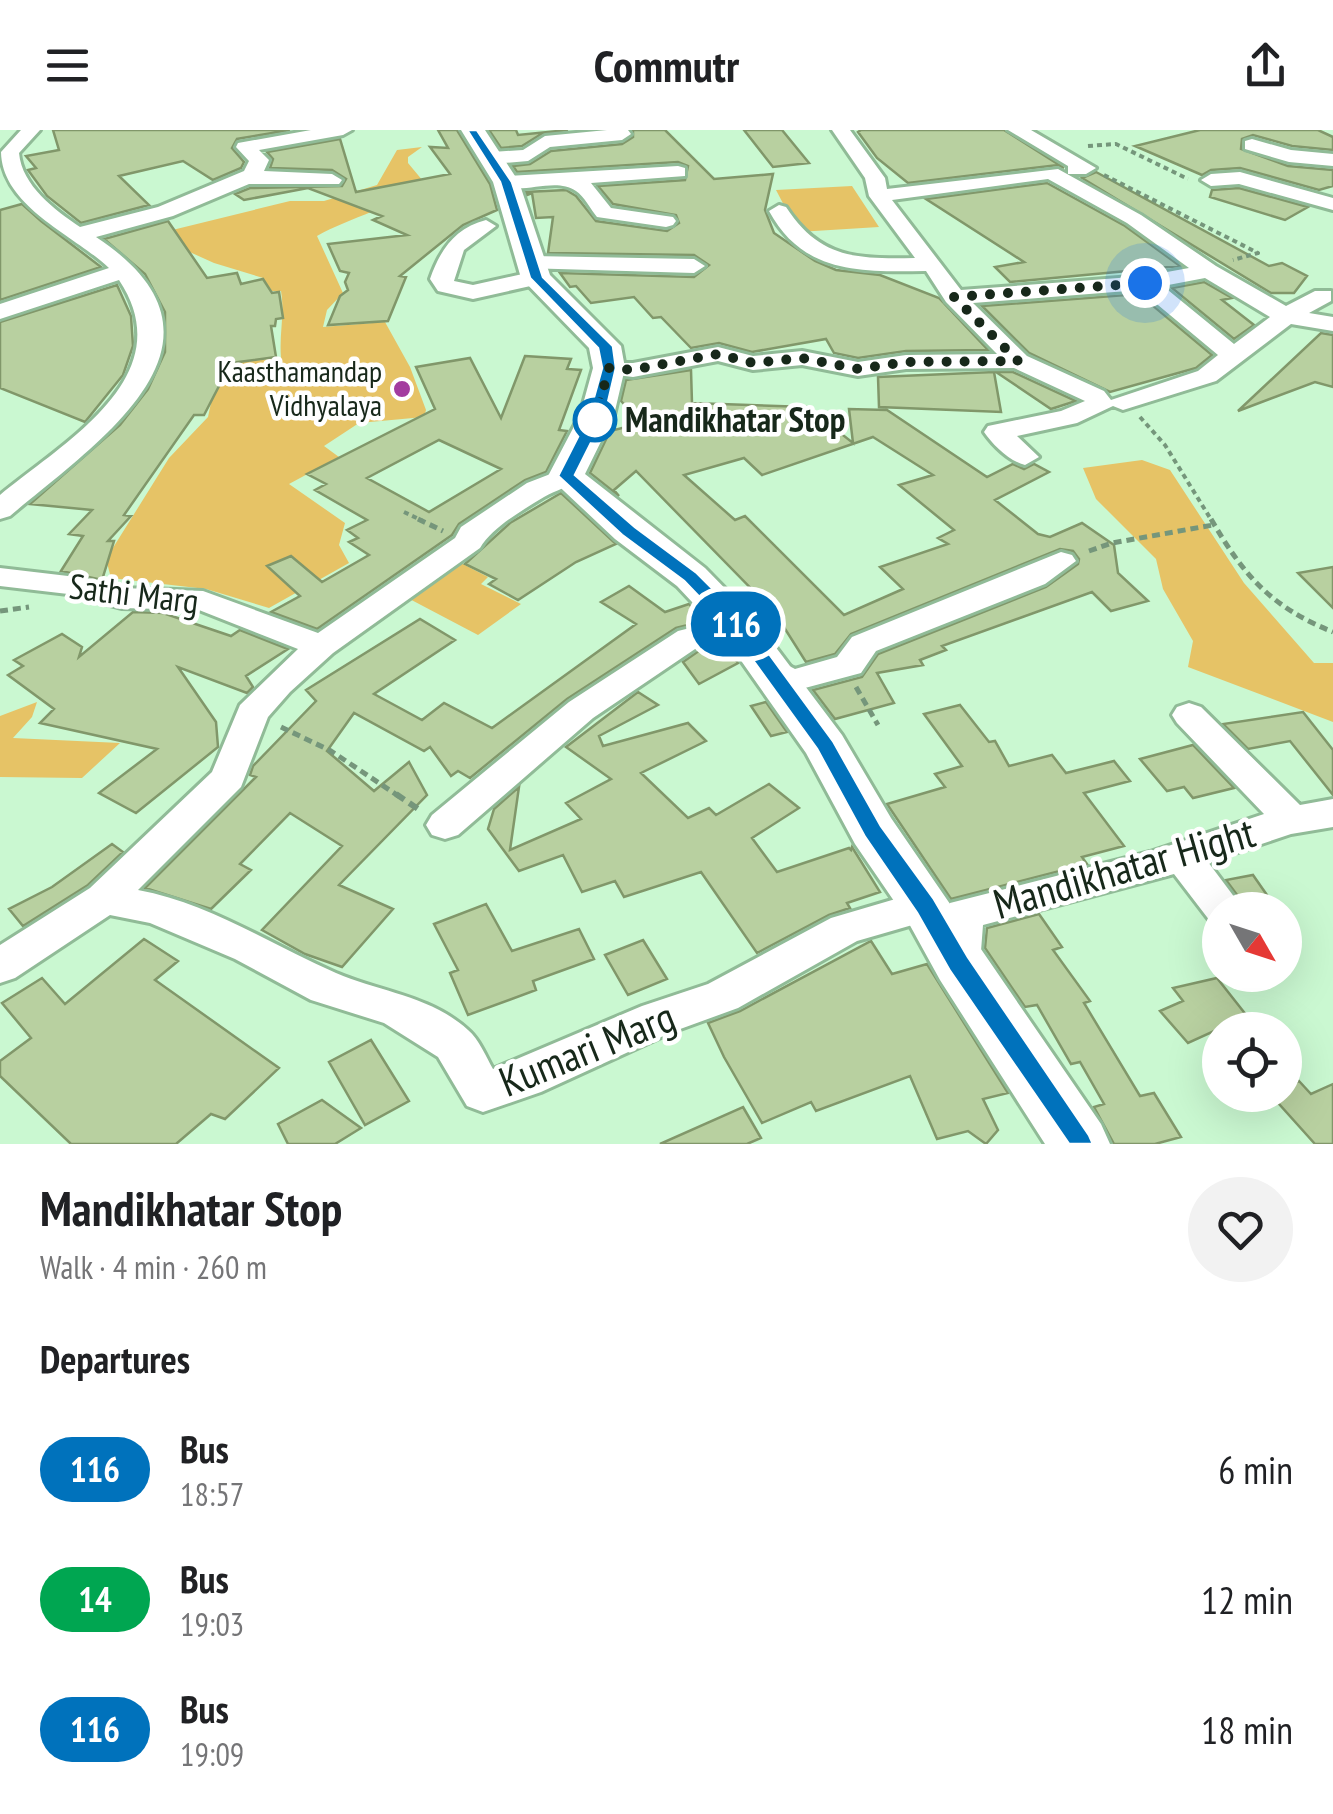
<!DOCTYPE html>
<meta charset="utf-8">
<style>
body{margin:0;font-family:"PT Sans Narrow",sans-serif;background:#f2f2f2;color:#202124;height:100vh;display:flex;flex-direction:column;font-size:38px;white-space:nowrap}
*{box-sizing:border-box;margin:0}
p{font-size:32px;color:#757577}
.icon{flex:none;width:55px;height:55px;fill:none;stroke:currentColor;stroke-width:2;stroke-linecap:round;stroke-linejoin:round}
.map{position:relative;height:1014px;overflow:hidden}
.drawer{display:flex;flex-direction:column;background:#fff;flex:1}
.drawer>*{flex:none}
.badge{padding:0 20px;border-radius:32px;font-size:35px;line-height:65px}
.needle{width:65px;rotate:129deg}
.tools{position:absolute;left:1202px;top:762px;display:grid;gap:20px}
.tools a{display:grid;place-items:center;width:100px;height:100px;border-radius:50%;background:#fff;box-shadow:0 10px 40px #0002;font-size:50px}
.you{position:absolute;width:50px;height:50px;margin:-25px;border:8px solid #fff;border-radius:50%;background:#1a73e8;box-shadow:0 0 0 15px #1a73e833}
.map>.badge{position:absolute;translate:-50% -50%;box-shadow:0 0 0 5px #fff}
h2{padding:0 40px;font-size:38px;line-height:90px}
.round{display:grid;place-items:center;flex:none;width:105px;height:105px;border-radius:52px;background:#f2f2f2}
.headline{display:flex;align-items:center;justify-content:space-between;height:170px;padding:0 40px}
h1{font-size:48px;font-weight:600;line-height:75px}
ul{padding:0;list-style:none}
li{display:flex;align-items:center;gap:30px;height:130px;padding:0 40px}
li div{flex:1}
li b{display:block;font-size:38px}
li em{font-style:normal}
li .badge{min-width:110px;font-weight:700;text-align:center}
header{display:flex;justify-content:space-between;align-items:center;height:130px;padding:0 40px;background:#fff;font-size:45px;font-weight:600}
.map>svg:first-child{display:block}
</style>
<header><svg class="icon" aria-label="menu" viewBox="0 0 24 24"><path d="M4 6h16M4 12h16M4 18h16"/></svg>Commutr<svg class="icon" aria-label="share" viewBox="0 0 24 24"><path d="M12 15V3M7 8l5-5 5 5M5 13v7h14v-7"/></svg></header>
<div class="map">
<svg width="1333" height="1014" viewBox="0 0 1333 1014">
<rect width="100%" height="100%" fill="#caf8d1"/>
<path fill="#e6c366" d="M422,17l-14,10v6l15,18c-27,27 -73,36 -106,55l26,57 -16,17 -4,17 62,-5 25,45 16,43 -2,7 -65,6 -35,23 15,11 -50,27 56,39 -6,22 10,18 -80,45 -63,-19 -95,-11 -5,-19 63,-101 39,-41 4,-19 18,-35 51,-5c-2,-25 4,-43 0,-67h-9l-9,-13 -49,-15 -62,-28 138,-34h34l53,-16 20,-35z
M852,56l27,41 -81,5 -22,-42z
M1142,330l28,10 74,113 70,80h19v59l-145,-55 5,-26 -30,-52 -7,-30 -60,-60 -13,-31z
M455,430l33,17 -7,7 40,20 -43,31 -76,-40z
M37,572l-5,15 -19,21 107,5 -38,35 -82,-1v-61z"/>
<path fill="#b8d0a0" stroke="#81976a" stroke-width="2.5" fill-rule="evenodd" d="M53,0h237l-53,9 -5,9 12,14 -3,6 -28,12 -30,-19 -64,15 30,29 -68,18 -34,-27 -19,-26 8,-2 -10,-12 33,-6z
M438,0h19l33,54 7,26 -34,15 -63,51 6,1 -18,44 -60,4 12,-29 8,-6 -3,-8 4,-9 -9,-2 -12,-27 79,-9 -34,-15 9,-4 -74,-28 -64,12 -9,-6 15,-6 92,-2 4,-7 -14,-9 -62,-2 3,-9 -6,-7 73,-13 16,53 94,-18 -20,-27 18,1z
M489,0h27l2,5 50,-5 -25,3 -21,13 -21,2z
M633,0h32l49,49 59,-5 -8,36 9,23 41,28 21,9 44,5 59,23 49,52 -82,1 -48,7 -24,-5 -8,-14 -74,13 -33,-9 -28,5 -30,-31 -8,1 -19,-21 -43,6 -15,-17 -6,1 -10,-14 134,4 15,-12 -15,-10 -146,-2 5,-36 -17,1 -4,-25 -5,2 -1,-3 40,-2 10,6 20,25 71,10 12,-8 -3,-8 -63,-11 -15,-18 87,-6 3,-14 -10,-4 -161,10 -4,-6 17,-2 21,-13 71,-7 11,-7z
M744,0h38l27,33 -36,4z
M861,0h143l60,38 -6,-3 -150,18 -31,-25 -19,-26z
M1200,0h118l15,7v13l-41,-4 -39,-11 -11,4 -1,10 47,17 45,4v16l-14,4 -79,-22 -29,2 -9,5 -67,-29z
M1096,42l173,94 13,-3 25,13 -13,17h-23l-189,-115z
M1047,53l78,43 55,40 -170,16 -15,-15 29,-5 -98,-63z
M1239,58l69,19 -23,13 -75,-23 2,-7z
M22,74l19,17 60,46 -101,33v-90z
M168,91l39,57 30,-5 4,11 22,-5 9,14 7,-1 4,26 -7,1 -1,7h-4l5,31 -45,6 -27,52h-10l-70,100 7,1 -23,25h6l-12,39 -41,-9 22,-35 -14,-2 23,-24 -62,-6 90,-79 28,-36 17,-37v-40l-20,-38 -41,-35z
M1204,152l28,16 -10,2 32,25 -20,14 -62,-51z
M117,155l14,31 2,30 -10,29 -38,47 -85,-34v-66z
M1139,164l73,61 -16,13 -86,24 -81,-39 -47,-47z
M1321,203l12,2v52l-18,-5 -77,29z
M525,226l46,3 -4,10 14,1 -22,60 8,1 -21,41 -21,8 -66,44 -7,11 -135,94 -46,-17 29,-16 -33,-30 24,-10 31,26 47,-27 -20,-13 9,-4 -11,-8 20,-10 -52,-30 11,-6 -19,-10 128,-65 -19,-42 54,-9 31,60zM439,310l62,29 -72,43 -62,-34z
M691,240l1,33 115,4 46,36 -4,-34 38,1 100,67 26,-13 11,5 10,-5 15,8 -54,28 43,34 12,3 32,-14 32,22 4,28 30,28 -37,10 -19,-19 -150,54 4,4 -26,10 3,5 -46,8 17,30 -59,16 -22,-29 49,-13 16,-23 168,-67 32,-23 1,-5 -6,-8 -13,-2 -209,85 -16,20 -29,8 -31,-49 -139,-142 -22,19 5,6 -29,-23 20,-42 32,-8 -21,-22 5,-21zM873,307l60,38 -34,10 55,45 -16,8 10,6 -68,23 23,22 -59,26 -99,-99 -10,4 -51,-45 60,-17 18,17z
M994,242l7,40 -122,-5 -1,-30z
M996,242h17l63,29 -25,8z
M561,363l55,51 -40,18 -58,38 -29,-16 7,-5 -31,-15 45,-41z
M1333,437v41l-35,-35z
M629,456l36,26 24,-8 15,17 -28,7 -109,71 -97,79 -12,-7 -7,5 -21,-29 -6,4 -70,-38 -27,38 47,40 35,-29 18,33 -88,90 54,24 -51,58 -37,-13 -43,-24 80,-84 -52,-33 -50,51 11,6 -40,39 -66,-21 111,-111 -6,-2 3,-9 63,-65 -10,-11 114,-71 35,21 -81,54 48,26 22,-17 48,25 144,-104 -35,-22z
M133,482l30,1 68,23 9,-6 48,19 -42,27 7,11 -6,6 -69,-26 38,55 2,25 -82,66 -37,-20 58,-44 -117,-26 14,-14 -46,-34 15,-9 -9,-6 48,-26 20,13 -3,10z
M724,513l14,20 -39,21 -16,-22 20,-14z
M638,562l20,13 -59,31 4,10 85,-23 18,18 -65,32 47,45 21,-10 7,7 53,-31 30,24 -47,30 25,34 72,-24 2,2 1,-3 28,45 -33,11 3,5 -21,7 -72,38 -56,-81 -77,25 -9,-16 -33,11 -19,-37 -44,16 -31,-42 6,-20 25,-22 -9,63 71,-31 -15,-16 45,-24 -45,-32z
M766,572l21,30 -16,4 -20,-30z
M960,575l29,37 6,-1 14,25 43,-11 14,18 48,-12 16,20 -46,12 40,53 -42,11 5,7 -136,35 -64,-95 58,-17 -10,-13 27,-8 -38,-52z
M1303,582l30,38v45l-43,-54 -42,8 -25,-25z
M1193,615l41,43 -41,10 -9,-11 -17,4 -27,-32z
M112,714l11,8 -35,33 -65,41 -14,-17 43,-22z
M1253,745l16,23 -26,5 -17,-23z
M486,774l26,47 67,-22 15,30 -61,22 3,9 -68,25 -18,-42 8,-3 -24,-46z
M1039,784l23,33 -9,3 37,51 -6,2 56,93 14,-3 27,44 -26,7h-41l-20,-37 10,-3 -24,-42 -9,2 -34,-59 -12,2 -40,-59 2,-20z
M144,809l34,22 -23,19 124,88 -54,51 -14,-5 -35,30h-105l-71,-68v-15l31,-23 -29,-35 40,-25 23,26z
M643,810l24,39 -39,16 -23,-40z
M871,811l21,33 35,-10 81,129 -25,6 15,31 -12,14 -18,-13 -31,8 -27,-63 -94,35 -5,-9 -49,21 -38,-66 -16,-34 32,-12z
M1217,848l30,38 -59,27 -28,-32 23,-10 -10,-13z
M371,910l38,61 -44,24 -36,-63z
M1299,951l12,13 22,-10v60h-18l-44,-49h14v-8z
M322,970l39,28 -26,16h-47l-10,-20z
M743,977l18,31 -14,6h-87z"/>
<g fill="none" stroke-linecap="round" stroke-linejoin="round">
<g stroke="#90bb97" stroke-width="6">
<path id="minor" d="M21,0h19l-21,23c3,33 36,57 61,74l78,-20 86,-36 5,-10 -13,-14 2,-4 73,-13h41l-9,5 -84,15 10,10 -5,11 68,3 10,6 -3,4h-90l-76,32 -77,21c158,104 1,205 -86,279l-10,3v-24c64,-53 183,-119 119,-215l-119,39v-15l109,-36c-33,-32 -107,-61 -108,-116z
M607,0h21l3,4 -9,6 -72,7 -22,14 -36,3 -10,-6 10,-6 31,-2 22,-14z
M832,0h18l35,48 2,11 171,-20 83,46 75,51 70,40 29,-15h16v10l-22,12 24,4v14l-42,-7 -75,57 -93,29 -10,-4 -36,17 -60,13 22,21 -14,8c-16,-4 -32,-20 -41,-33l4,-6 73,-15 24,-10 -71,-33 -108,1 -48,7 -56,-11 -49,5 -35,-9 -85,16 -33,-4 -3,-5 3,-5h33l85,-16 35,9 49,-5 56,11 48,-7 91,-1 -51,-52 -20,-31c-65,1 -123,3 -157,-60l10,-6 7,2c34,52 71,52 129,51l-46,-62 -4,-18zM1048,49l79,44 62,45 -44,8 -184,14 -69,-90zM1205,148l65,39 -36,27 -71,-58zM1140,160l78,65 -20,16 -87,29 -7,-9 -77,-35 -54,-53z
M1008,0h23l65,38 -10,6h-18v-8z
M1252,9l39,11 42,4v12l-44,-4 -44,-13v-8z
M678,36l7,2v8l-94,7 20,25 62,9 3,4 -3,4 -7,2 -69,-10c-6,-7 -13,-21 -21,-26 -23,-16 -59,8 -80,-9l10,-6z
M1240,42l93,26v12l-94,-26 -28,2 -10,-6 10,-6z
M486,90l10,6 -32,24 -10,31 19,4 63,-14 11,7 -3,5 -71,16 -35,-8 -8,-12c10,-29 25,-51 56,-59z
M532,126l162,3 11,7 -11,7 -170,-5 -3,-5z
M566,338l14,8c-9,11 -24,14 -36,21 -23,14 -51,30 -64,51l-147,105 -43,39 -22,25 -27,70 -103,103c71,13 132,54 198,83 44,19 95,23 132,57 11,9 18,27 25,39l149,-63 66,-22 123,-66 95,-28 14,5 6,11 -6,11 -83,24 -119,67 -66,24 -131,60 -58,20 -16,-6 -29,-49 -54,-34 -73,-23 -76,-41 -85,-36 -40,-8 -95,63 -15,5v-38l90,-57 122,-116 28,-67 58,-56 -99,-39 -77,-2 -54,-14 -68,-8v-18l68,8 54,12 81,3 115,42 137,-95 6,-11 66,-44z
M1061,422l11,3 4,6 -31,23 -169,67 -15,22 -71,19 -12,-3 -27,-23 5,-8 12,-3 27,14 42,-12 15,-20z
M738,486l11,3 5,7 -5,7 -48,12 -108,73 -135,117 -13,4 -13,-4 -6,-10 6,-10 137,-113 109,-71z
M1189,573l12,4 99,98 33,-6v28l-42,7 -83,28 36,48h-24v14l-10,-3 -36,-47 -191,51 -3,39 -6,12 -15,5 -15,-5c-10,-20 -5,-54 6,-73l200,-51 114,-38 -87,-91 -5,-8 5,-8z"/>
</g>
<g stroke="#90bb97" stroke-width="6">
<path id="major" d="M461,0h24l34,52 31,93 71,71 4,22 -11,47 -29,59 120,94 48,49 89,118 49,83 210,306 9,20h-65l-105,-164 -33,-60 -52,-76 -49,-91 -83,-118 -46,-49 -62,-47 -67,-63 32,-61 13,-47 -4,-20 -68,-70 -28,-96z"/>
</g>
<path stroke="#75967b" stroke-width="4" stroke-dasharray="5 4" stroke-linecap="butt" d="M1088,16l28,-2 72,35
M1104,45l154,78 -25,7
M1140,287l25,28 47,76
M404,382l19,9"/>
<path stroke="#75967b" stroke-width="5" stroke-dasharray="8 5" stroke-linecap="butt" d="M418,389l25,12
M1211,389c33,57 60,88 122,113
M1089,421l23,-8 101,-18
M0,481l29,-4
M856,557l22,38
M281,597l50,24 69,46"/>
<path stroke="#75967b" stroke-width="6" stroke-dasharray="10 6" stroke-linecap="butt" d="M396,664l25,17"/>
<use href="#minor" fill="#fff" fill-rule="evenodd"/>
<use href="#major" fill="#fff" fill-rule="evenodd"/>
</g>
<path fill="#0072bc" stroke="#fff" stroke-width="2.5" d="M467,0h10l35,52 31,95 70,69 3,22 -11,47 -30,60 60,52 62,46 48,48 88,120 48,85 53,73 34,58 121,178 4,9h-24l-119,-173 -33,-58 -52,-76 -48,-88 -86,-119 -47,-49 -62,-46 -64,-59 31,-61 13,-47 -4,-20 -68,-70 -30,-96z"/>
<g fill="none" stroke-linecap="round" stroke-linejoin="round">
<path stroke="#17281a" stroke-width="10" stroke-dasharray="0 18" d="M595,290l14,-52 23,2 86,-16 35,9 49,-5 56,11 48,-7 112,-1 -64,-64 191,-14"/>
</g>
<circle fill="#a33c9f" stroke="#fff" stroke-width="4" cx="402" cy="259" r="10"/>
<circle fill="#fff" stroke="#0072bc" stroke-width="5" cx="595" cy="290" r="20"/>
<g text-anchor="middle" stroke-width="9" stroke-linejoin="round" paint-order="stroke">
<g font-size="30" fill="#17281a" stroke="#fff" text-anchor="end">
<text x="382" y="252">Kaasthamandap<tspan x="382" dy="34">Vidhyalaya</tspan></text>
</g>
<g font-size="35" font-weight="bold" fill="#17281a" stroke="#fff" text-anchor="start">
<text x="625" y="302">Mandikhatar Stop</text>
</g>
<g font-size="35" fill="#17281a" stroke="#fff">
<text transform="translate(134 464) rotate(7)" y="12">Sathi Marg</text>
</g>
<g font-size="42" fill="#17281a" stroke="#fff">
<text transform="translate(1124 738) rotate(-16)" y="15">Mandikhatar Hight</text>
<text transform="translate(587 919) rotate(-22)" y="15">Kumari Marg</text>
</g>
</g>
</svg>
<div class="tools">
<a><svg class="needle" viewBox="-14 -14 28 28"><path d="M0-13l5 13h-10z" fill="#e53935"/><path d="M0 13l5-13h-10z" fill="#757577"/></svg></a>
<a><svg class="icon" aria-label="locate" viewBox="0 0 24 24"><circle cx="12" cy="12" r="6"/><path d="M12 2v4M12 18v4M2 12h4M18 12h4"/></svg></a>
</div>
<div class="you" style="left:1145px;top:153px"></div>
<b class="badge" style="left:736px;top:494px;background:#0072bc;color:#fff">116</b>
</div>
<section class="drawer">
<div class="headline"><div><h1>Mandikhatar Stop</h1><p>Walk · 4 min · 260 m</p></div><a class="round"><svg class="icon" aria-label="heart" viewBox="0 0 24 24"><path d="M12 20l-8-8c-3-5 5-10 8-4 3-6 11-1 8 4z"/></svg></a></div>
<h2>Departures</h2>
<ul>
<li><span class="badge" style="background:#0072bc;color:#fff">116</span><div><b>Bus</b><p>18:57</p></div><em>6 min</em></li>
<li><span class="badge" style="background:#00a651;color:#fff">14</span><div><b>Bus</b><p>19:03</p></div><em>12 min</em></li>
<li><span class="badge" style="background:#0072bc;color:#fff">116</span><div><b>Bus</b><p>19:09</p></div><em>18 min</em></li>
</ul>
</section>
